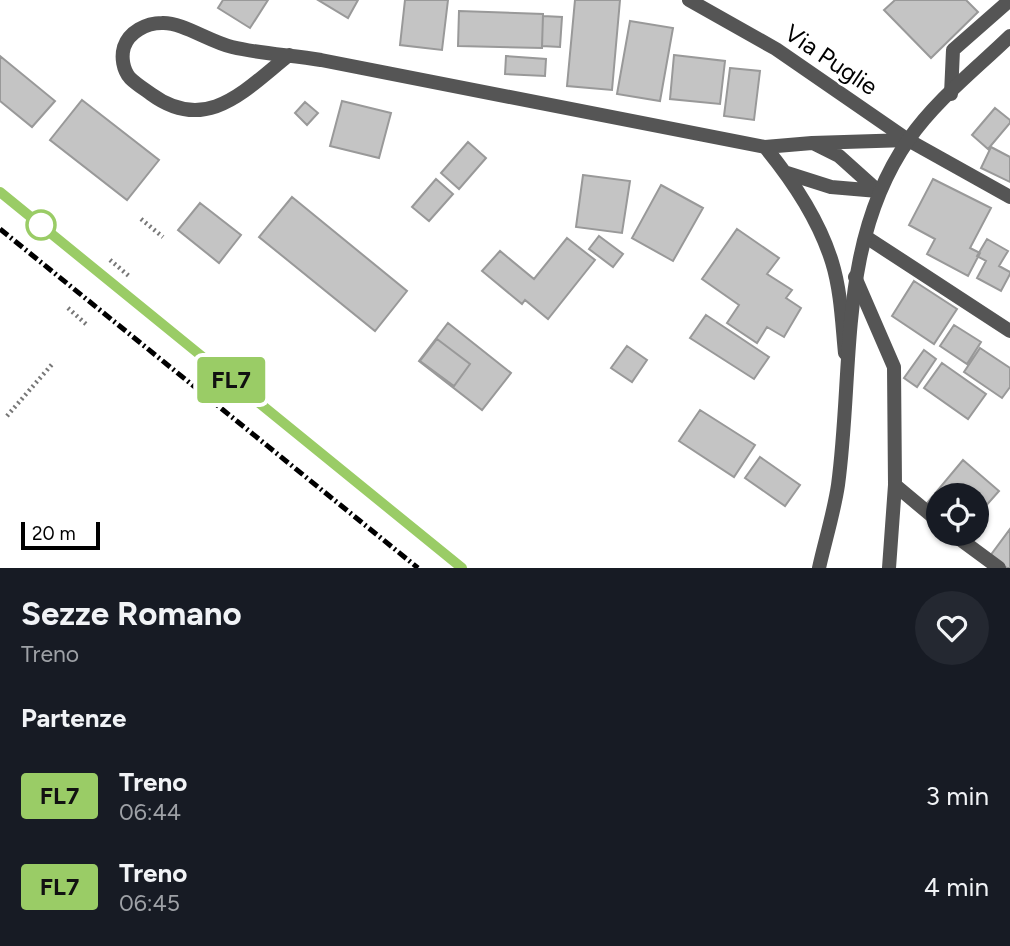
<!DOCTYPE html>
<html lang="it">
<style>
body{margin:0;font-family:Figtree,sans-serif;background:#242831;color:#f1f3f6;height:100vh;display:flex;flex-direction:column;font-size:26px;white-space:nowrap}
*{box-sizing:border-box;margin:0}
p{font-size:23px;color:#9ea1a6}
.icon{flex:none;width:38px;height:38px;fill:none;stroke:currentColor;stroke-width:2;stroke-linecap:round;stroke-linejoin:round}
.map{position:relative;height:568px;overflow:hidden}
.drawer{display:flex;flex-direction:column;background:#171b24;flex:1}
.drawer>*{flex:none}
.badge{padding:0 14px;border-radius:5px;font-size:24px;line-height:46px}
.fabs{position:absolute;left:926px;top:483px;display:grid;gap:14px}
.fabs a{display:grid;place-items:center;width:63px;height:63px;border-radius:50%;background:#171b24;box-shadow:0 2px 5px #0004;font-size:35px}
.scale{position:absolute;left:21px;bottom:18px;width:79px;box-sizing:border-box;padding-left:7px;border:4px solid #000;border-top:0;font-size:19px;line-height:24px;white-space:nowrap;color:#000;-webkit-text-stroke:5px #fff;paint-order:stroke}
.map>.badge{position:absolute;translate:-50% -50%;box-shadow:0 0 0 4px #fff}
h2{padding:0 21px;font-size:26px;line-height:63px}
.round{display:grid;place-items:center;flex:none;width:74px;height:74px;border-radius:37px;background:#242831}
.head{display:flex;align-items:center;justify-content:space-between;height:119px;padding:0 21px}
h1{font-size:33px;font-weight:700;line-height:52px}
ul{padding:0;list-style:none}
li{display:flex;align-items:center;gap:21px;height:91px;padding:0 21px}
li div{flex:1}
li b{display:block;font-size:26px}
li em{font-style:normal}
li .badge{min-width:77px;font-weight:700;text-align:center}
.map>svg:first-child{display:block}
</style>
<div class="map">
<svg width="1010" height="568" viewBox="0 0 1010 568">
<rect width="100%" height="100%" fill="#fff"/>
<path fill="#c4c4c4" stroke="#999" stroke-width="2" d="M223,0h45l-18,28 -32,-20z
M318,0h40l-10,18z
M405,0h43l-6,50 -42,-5z
M575,0h45l-8,90 -45,-4z
M895,0h71l12,12 -47,46 -47,-48z
M459,11l84,3 -1,34 -84,-2z
M543,16l19,1 -2,30 -18,-1z
M630,21l43,7 -13,73 -43,-7z
M674,55l51,6 -5,43 -50,-5z
M0,56l55,45 -23,26 -32,-26z
M506,56l40,3 -1,17 -40,-2z
M730,68l30,3 -6,49 -30,-4z
M82,100l77,60 -32,40 -77,-60z
M342,101l49,12 -12,45 -49,-12z
M305,102l13,11 -11,12 -12,-12z
M995,108l15,12v3l-22,26 -16,-14z
M468,142l18,16 -27,31 -18,-16z
M991,147l19,10v25l-29,-14z
M583,175l47,6 -8,52 -46,-6z
M436,179l17,15 -24,27 -17,-14z
M933,179l58,29 -21,40 10,5 -12,23 -41,-22 8,-15 -26,-14z
M661,185l42,23 -30,53 -41,-23z
M292,197l115,94 -32,40 -116,-94z
M200,203l41,32 -22,28 -41,-33z
M737,229l42,29 -12,16 25,16 -6,8 15,10 -17,29 -17,-10 -10,16 -30,-20 12,-18 -37,-26z
M599,236l24,18 -10,13 -24,-18z
M567,238l28,22 -47,59 -23,-19 -3,4 -40,-33 18,-20 34,28z
M987,239l21,12 -9,15 11,6v2l-9,17 -24,-13 9,-17 -9,-5z
M914,281l43,28 -23,35 -42,-28z
M706,315l63,42 -15,22 -64,-41z
M448,323l63,50 -29,37 -63,-49z
M954,325l27,17 -14,22 -27,-18z
M437,339l33,25 -16,22 -34,-25z
M627,346l20,14 -15,22 -21,-14z
M980,348l30,20v19l-8,11 -38,-26z
M924,350l12,9 -19,28 -13,-9z
M942,363l44,31 -18,25 -44,-31z
M700,410l55,35 -21,32 -55,-36z
M760,457l40,28 -15,21 -40,-28z
M963,460l36,31 -23,26v-22h-38v17l-11,-9z
M1010,529v39h-3l-17,-12z"/>
<g fill="none" stroke-linecap="round" stroke-linejoin="round">
<path stroke="#777" stroke-width="4.5" stroke-dasharray="2 3.5" stroke-linecap="butt" d="M141,219l22,18
M110,260l19,16
M68,308l19,17
M7,416l47,-54"/>
<path stroke="#555" stroke-width="14" d="M951,94l2,-44 57,-50"/>
<path stroke="#555" stroke-width="14" d="M689,0l87,49 132,91 102,57
M289,55c-43,34 -82,80 -138,39 -7,-5 -15,-10 -21,-16 -7,-8 -9,-21 -6,-31 5,-15 22,-24 38,-24 20,-1 48,19 70,24 29,7 60,8 89,13l444,87 47,-4 96,-3
M813,143l26,13 39,35
M765,147c28,34 54,73 67,115 9,29 10,61 13,91
M787,173l44,14 47,4
M866,237l144,94
M855,277l39,90 1,118 43,36
M953,534l46,34
M889,568l6,-83"/>
<path stroke="#555" stroke-width="14" d="M819,568c6,-27 15,-56 19,-83 16,-118 -1,-243 71,-346 26,-38 68,-71 101,-103"/>
<path stroke="#000" stroke-width="5" stroke-dasharray="10 3.5 2 3.5" stroke-linecap="butt" d="M0,192l462,376
M0,229l418,339"/>
</g>
<g fill="none" stroke-linecap="round" stroke-linejoin="round">
<g stroke="#fff" stroke-width="16">
<path id="line" d="M0,192l462,376"/>
</g>
<use href="#line" stroke="#9acc66" stroke-width="10"/>
</g>
<circle fill="#fff" stroke="#9acc66" stroke-width="3.5" cx="41" cy="225" r="14"/>
<g text-anchor="middle" stroke-width="5" stroke-linejoin="round" paint-order="stroke">
<g font-size="24" fill="#000" stroke="#fff">
<text transform="translate(831 60) rotate(34)" y="8">Via Puglie</text>
</g>
</g>
</svg>
<div class="fabs">
<a><svg class="icon" aria-label="locate" viewBox="0 0 24 24"><circle cx="12" cy="12" r="6"/><path d="M12 2v4M12 18v4M2 12h4M18 12h4"/></svg></a>
</div>
<div class="scale">20 m</div>
<b class="badge" style="left:231px;top:380px;background:#9acc66;color:#111">FL7</b>
</div>
<section class="drawer">
<div class="head"><div><h1>Sezze Romano</h1><p>Treno</p></div><a class="round"><svg class="icon" aria-label="heart" viewBox="0 0 24 24"><path d="M12 20l-8-8c-3-5 5-10 8-4 3-6 11-1 8 4z"/></svg></a></div>
<h2>Partenze</h2>
<ul>
<li><span class="badge" style="background:#9acc66;color:#111">FL7</span><div><b>Treno</b><p>06:44</p></div><em>3 min</em></li>
<li><span class="badge" style="background:#9acc66;color:#111">FL7</span><div><b>Treno</b><p>06:45</p></div><em>4 min</em></li>
</ul>
</section>
